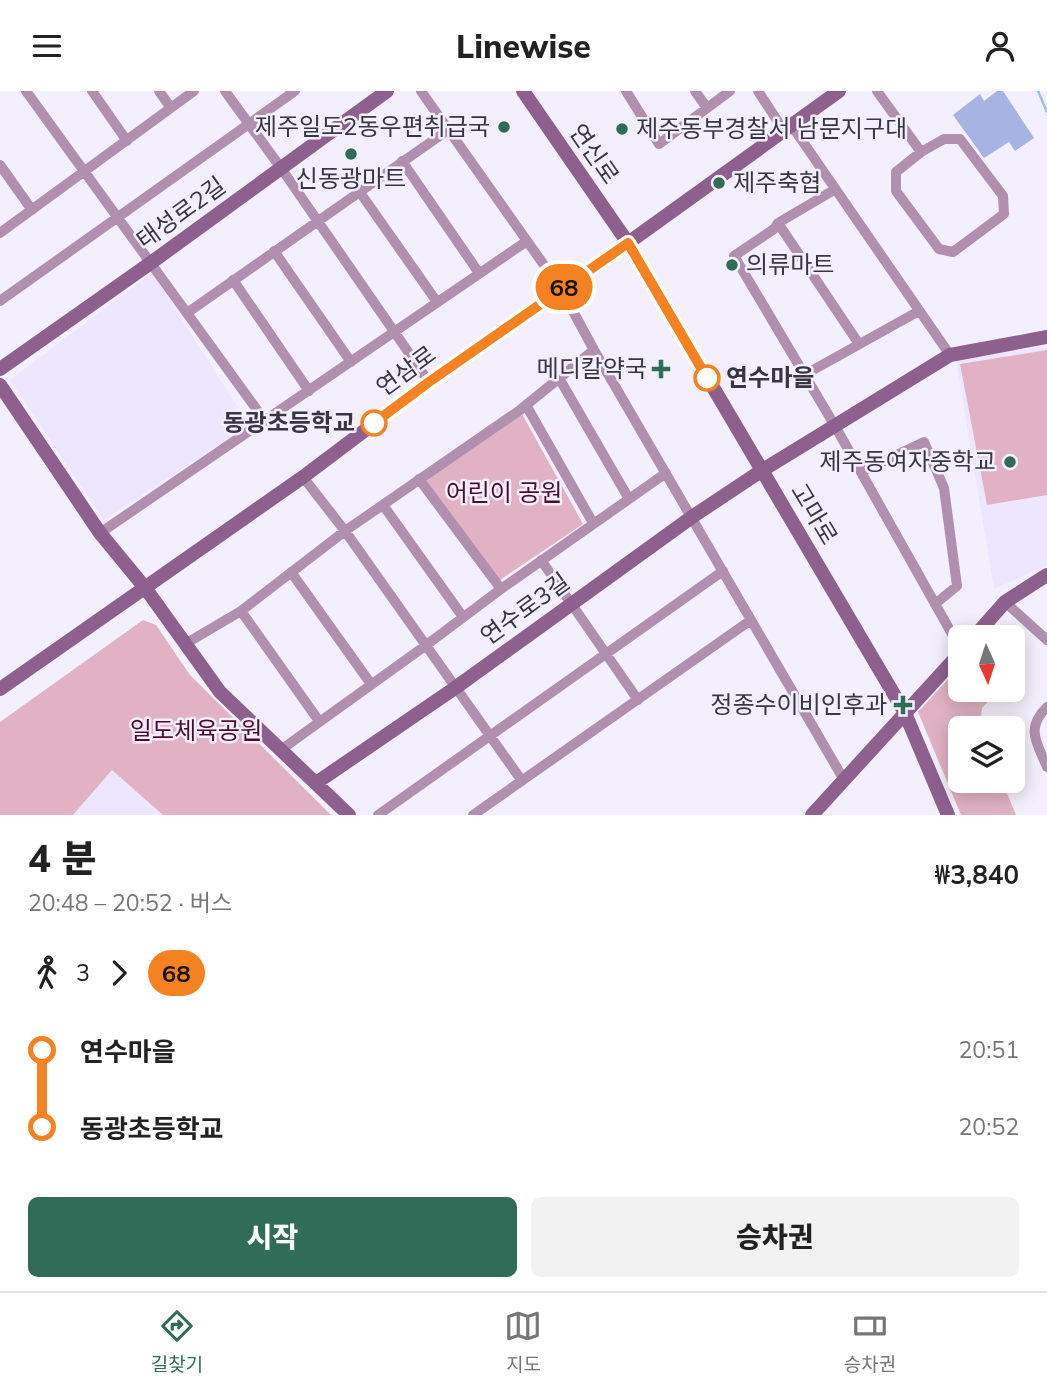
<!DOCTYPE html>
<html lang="ko">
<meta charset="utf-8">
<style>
body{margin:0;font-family:Mulish,"Noto Sans KR",sans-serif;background:#f2f2f2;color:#222;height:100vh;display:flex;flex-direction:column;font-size:26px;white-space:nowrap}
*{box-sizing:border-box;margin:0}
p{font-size:23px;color:#767676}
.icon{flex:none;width:38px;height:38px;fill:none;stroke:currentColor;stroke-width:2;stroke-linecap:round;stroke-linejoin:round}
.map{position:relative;height:724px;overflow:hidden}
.details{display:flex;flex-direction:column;background:#fff;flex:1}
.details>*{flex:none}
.badge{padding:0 14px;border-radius:23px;font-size:24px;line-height:46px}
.needle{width:46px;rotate:177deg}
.buttons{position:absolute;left:948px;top:534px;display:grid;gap:14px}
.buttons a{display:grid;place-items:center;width:77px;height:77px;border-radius:10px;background:#fff;box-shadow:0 4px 18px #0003;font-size:35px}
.map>.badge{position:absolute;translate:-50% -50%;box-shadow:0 0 0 4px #fff}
.legs{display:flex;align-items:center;gap:10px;height:77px;padding:0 28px;font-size:23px}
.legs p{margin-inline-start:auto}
.overview{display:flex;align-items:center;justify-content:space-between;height:119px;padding:0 28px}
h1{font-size:38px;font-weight:800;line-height:52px}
.button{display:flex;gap:14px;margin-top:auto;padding:14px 28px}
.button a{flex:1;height:80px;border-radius:10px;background:#306c57;color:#fff;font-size:28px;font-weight:800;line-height:80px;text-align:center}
.button a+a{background:#f2f2f2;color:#222}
ul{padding:0 28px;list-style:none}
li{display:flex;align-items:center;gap:24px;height:77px;font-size:26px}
li i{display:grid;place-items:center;width:10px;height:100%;margin:0 9px;background:currentColor}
li i::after{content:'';width:18px;height:18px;margin:-9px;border:5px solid;border-radius:50%;background:#fff}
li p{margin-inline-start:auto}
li:first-child i{background:linear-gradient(#0000 50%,currentColor 0)}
li:last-child i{background:linear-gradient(currentColor 50%,#0000 0)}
header{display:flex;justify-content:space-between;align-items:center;height:91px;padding:0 28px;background:#fff;font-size:32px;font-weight:800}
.menu{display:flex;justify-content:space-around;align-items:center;height:98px;border-top:2px solid #e0e0e0;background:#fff;font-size:19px;color:#767676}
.menu a{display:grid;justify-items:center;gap:4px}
.menu .active{color:#306c57}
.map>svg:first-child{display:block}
</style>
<header><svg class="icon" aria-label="menu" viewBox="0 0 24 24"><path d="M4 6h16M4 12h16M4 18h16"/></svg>Linewise<svg class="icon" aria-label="person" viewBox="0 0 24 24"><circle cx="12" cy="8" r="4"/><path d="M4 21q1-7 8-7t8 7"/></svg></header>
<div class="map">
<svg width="1047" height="724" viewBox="0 0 1047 724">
<rect width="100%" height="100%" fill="#f3effc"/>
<path fill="#ede6fe" d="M152,182l97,152 -145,95 -94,-140z
M1047,255v219l-53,24 -38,-229z
M112,679l51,45h-90z"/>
<path fill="#e0b2c4" d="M1047,259v145l-60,10 -27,-141z
M522,323l61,110 -83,56 -74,-99z
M143,529l13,5 34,50 141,140h-168l-51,-45 -39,45h-73v-93z
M961,574v24l38,1 -17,18 -2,20h-19v53h41l14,34h-55l-43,-103z"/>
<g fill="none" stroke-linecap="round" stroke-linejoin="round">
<path stroke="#98c1e8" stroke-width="2.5" d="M1038,0l9,21"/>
</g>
<path fill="#a7b3e3" d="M997,0h6l31,47 -19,13 -6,-9 -25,16 -31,-43 27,-21 4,7z"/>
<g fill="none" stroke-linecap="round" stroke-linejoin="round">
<path stroke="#b08faf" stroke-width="10" d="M26,0l239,330
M92,0l35,50
M159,0l12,17
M225,0l56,77 148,214
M421,0l140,198 33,61 250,430
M626,0l33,53 71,-53
M695,0l12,17
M758,0l26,40
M877,0l44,61
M792,35l158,229
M944,48h16l43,57 1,18 -51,38 -14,-3 -43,-58v-19l25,-20z
M402,70l77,112
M0,74l32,45
M834,99l-56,33 -4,6 -40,27 101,170 126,224
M359,100l78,111
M778,132l81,121
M0,142l194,-142
M274,160l77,111
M233,189l76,111
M0,210l295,-210
M187,222l261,-183
M804,284l115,-64
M559,287l70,121
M526,314l67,118
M861,381l63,-30 20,46 13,98 -22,18
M303,386l42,54 177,250
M419,388l82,110 165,-116
M383,414l80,112
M100,442l427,-292
M541,469l97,140
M291,481l80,112
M1005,511l42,38
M241,520l78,110
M185,553l56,-33 104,-80 175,-121 74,-60
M1047,616c-22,21 -10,36 0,60
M282,658l143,-103 76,-57
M378,724l345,-244
M473,724l278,-195"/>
<path stroke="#8e608e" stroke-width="14" d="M523,0l105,152 277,470 43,102
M0,278l152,-107 235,-171
M0,294l100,148 46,56 74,103 129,123
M974,546l31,-35 42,-27
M0,598l303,-212 126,-95 199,-139 211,-152
M316,692l139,-95 237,-171 69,-46 189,-116 97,-18
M812,724l149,-163"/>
</g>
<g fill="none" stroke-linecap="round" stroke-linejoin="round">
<g stroke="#fff" stroke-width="16">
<path id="line-1" d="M374,332l55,-41 199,-139 79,135"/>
</g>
<use href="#line-1" stroke="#f58220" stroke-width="10"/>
</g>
<g fill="#306c57" stroke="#f3effc" stroke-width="2.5">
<circle cx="504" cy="36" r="7"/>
<circle cx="622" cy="38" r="7"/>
<circle cx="351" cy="63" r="7"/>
<circle cx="719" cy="92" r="7"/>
<circle cx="732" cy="174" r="7"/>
<path d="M657.5 267.5h7v7h7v7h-7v7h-7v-7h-7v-7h7z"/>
<circle cx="1010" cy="371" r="7"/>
<path d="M899.5 603.5h7v7h7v7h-7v7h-7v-7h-7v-7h7z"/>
</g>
<g fill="#fff" stroke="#f58220" stroke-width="3.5">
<circle cx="707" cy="287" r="12"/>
<circle cx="374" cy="332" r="12"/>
</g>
<g text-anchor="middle" stroke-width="5" stroke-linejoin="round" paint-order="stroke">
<g font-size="24" fill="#393542" stroke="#f3effc" text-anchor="end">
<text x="490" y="44">제주일도2동우편취급국</text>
<text x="636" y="46" text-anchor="start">제주동부경찰서 남문지구대</text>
<text x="351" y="96" text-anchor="middle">신동광마트</text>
<text x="733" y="100" text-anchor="start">제주축협</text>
<text x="746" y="182" text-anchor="start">의류마트</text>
<text x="647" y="286">메디칼약국</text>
<text x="996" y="379">제주동여자중학교</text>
<text x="887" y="622">정종수이비인후과</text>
</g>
<g font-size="24" fill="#393542" stroke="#f3effc">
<text transform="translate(594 63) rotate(55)" y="8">연신로</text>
<text transform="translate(181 122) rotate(-36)" y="8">태성로2길</text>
<text transform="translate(406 280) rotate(-36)" y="8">연삼로</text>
<text transform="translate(814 423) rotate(59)" y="8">고마로</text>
<text transform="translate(525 518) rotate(-36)" y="8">연수로3길</text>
</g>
<g font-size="24" font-weight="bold" fill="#393542" stroke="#f3effc" text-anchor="start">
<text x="726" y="295">연수마을</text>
<text x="355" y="340" text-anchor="end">동광초등학교</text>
</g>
<g font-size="24" fill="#4d0c2f" stroke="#f3effc">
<text x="504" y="410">어린이 공원</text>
<text x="196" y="648">일도체육공원</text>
</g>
</g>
</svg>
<div class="buttons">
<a><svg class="needle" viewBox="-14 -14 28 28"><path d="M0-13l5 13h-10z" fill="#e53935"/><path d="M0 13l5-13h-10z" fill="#767676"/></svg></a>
<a><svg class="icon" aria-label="layers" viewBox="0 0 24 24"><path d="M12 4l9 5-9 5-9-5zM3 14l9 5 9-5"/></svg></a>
</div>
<b class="badge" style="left:564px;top:196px;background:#f58220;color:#111">68</b>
</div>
<section class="details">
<div class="overview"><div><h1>4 분</h1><p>20:48 – 20:52 · 버스</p></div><b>₩3,840</b></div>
<div class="legs"><svg class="icon" aria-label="walk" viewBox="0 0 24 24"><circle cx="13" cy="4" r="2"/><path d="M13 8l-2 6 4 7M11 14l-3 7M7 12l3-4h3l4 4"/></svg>3<svg class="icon" aria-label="forward" viewBox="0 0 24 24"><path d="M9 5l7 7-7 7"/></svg><b class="badge" style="background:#f58220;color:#111">68</b></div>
<ul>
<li><i style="color:#f58220"></i><b>연수마을</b><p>20:51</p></li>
<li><i style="color:#f58220"></i><b>동광초등학교</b><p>20:52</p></li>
</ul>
<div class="button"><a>시작</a><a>승차권</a></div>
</section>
<nav class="menu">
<a class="active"><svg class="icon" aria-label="directions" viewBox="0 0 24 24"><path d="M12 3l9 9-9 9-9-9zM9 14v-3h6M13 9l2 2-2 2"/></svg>길찾기</a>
<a><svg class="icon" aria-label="map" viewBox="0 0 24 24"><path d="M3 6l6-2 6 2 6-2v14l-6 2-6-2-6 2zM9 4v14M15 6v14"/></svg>지도</a>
<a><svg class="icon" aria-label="tickets" viewBox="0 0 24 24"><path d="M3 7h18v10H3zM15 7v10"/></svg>승차권</a>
</nav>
